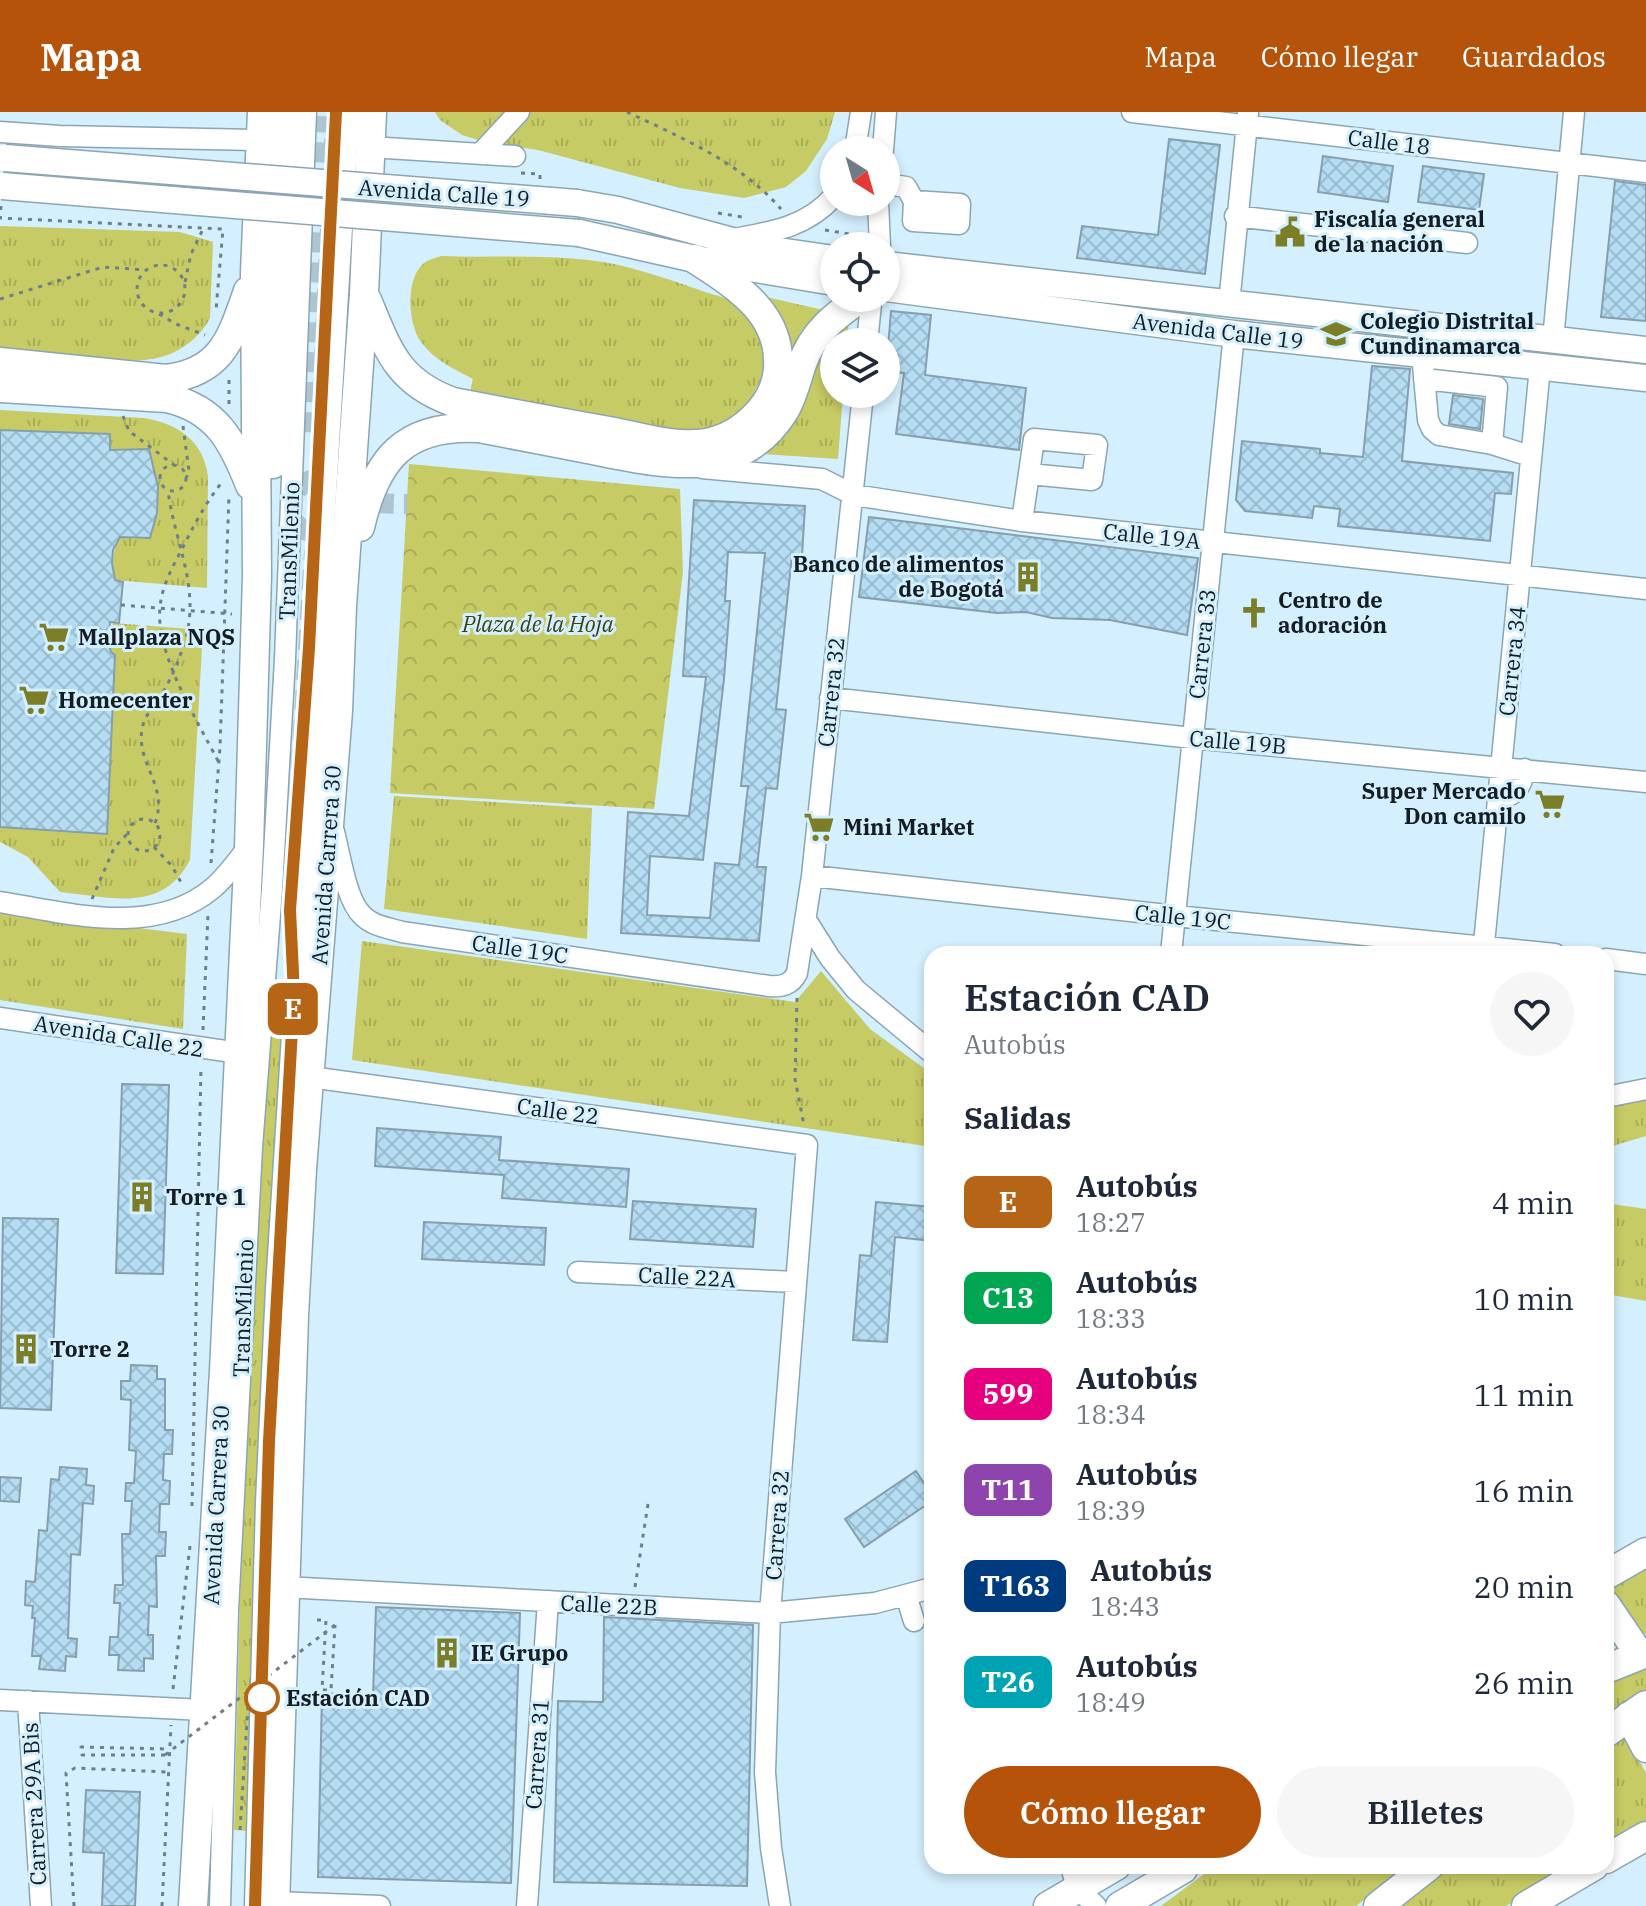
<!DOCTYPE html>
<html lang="es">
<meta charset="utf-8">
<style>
body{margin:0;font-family:"IBM Plex Serif",serif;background:#f6f6f7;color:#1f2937;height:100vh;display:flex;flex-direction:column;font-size:30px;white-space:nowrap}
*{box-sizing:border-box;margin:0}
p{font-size:26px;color:#747a83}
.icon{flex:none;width:44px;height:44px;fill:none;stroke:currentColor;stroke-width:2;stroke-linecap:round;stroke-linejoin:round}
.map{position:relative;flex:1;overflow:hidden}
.side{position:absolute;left:924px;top:834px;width:690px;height:928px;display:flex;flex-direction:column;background:#fff;border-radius:24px;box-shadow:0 4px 12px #0003}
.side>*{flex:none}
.badge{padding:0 16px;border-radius:12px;font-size:28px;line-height:52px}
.needle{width:52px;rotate:143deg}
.buttons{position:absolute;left:820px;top:24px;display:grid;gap:16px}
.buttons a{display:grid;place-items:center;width:80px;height:80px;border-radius:50%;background:#fff;box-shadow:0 4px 12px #0003;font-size:40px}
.map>.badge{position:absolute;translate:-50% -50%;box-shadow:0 0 0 4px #fff}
h2{padding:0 40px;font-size:30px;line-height:72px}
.round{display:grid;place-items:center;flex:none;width:84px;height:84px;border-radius:42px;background:#f6f6f7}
.summary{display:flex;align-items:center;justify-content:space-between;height:136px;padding:0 40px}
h1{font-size:38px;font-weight:600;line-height:60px}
.action{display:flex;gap:16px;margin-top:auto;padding:16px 40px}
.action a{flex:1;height:92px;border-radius:48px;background:#b45309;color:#fff;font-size:32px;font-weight:600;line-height:92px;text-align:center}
.action a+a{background:#f6f6f7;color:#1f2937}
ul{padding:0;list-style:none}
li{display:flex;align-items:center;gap:24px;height:96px;padding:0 40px}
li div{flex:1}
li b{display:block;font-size:30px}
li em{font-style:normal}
li .badge{min-width:88px;font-weight:700;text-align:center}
header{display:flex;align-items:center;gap:48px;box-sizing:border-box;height:112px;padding:0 40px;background:#b45309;color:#fff}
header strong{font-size:38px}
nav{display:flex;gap:44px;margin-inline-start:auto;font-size:28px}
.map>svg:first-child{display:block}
</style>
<header>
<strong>Mapa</strong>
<nav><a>Mapa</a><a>Cómo llegar</a><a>Guardados</a></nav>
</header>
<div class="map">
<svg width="1646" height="1794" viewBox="0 0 1646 1794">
<defs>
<pattern id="grass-tufts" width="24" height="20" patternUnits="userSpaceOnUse" patternTransform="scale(2)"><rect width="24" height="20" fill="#c7cb65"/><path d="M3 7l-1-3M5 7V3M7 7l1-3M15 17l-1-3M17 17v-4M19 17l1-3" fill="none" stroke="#aaae57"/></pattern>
<pattern id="forest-crowns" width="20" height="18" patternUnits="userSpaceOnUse" patternTransform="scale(2)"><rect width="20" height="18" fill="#c7cb65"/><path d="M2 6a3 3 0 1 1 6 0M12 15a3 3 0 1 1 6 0" fill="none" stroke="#aaae57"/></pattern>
<pattern id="building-cross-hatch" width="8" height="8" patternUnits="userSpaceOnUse" patternTransform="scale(2)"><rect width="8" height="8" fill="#b4dcf2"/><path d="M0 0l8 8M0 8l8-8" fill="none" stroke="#9abccf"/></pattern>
</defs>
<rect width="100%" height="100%" fill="#d4effe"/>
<path fill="url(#grass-tufts)" d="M435,0h400l-8,27 -21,32 -20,16 -42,11 -64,-10 -142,-38 -50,-7 -26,-8 -22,-15z
M0,114l180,6 33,10 -3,76c-10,20 -32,36 -53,40 -42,9 -113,-4 -157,-7z
M441,144c48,2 99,-2 147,4 39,4 80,19 117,32 10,3 21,5 29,11 26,18 39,50 25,80 -16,34 -31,44 -68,51l-222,-38 4,-17c-19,-10 -39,-19 -52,-37 -13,-18 -16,-62 2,-78 4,-4 13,-6 18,-8z
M762,184l61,14 -22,21 -16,41z
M849,207l-2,23h-13v52h9l-5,65 -75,-5 21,-18 10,-14 30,-77z
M0,298l144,8c34,6 59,22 64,58l-1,112 -92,-8c-3,-17 -3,-27 5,-43h30l7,-24 -8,-64 -39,1v-16l-110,-4z
M113,511l90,7 -13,230c-28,54 -79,37 -130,32l-32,-35 -28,-15v-15l107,7 8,-179 -4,-3 -3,-10z
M394,684l198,12 -5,131 -203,-30z
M0,799l187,23 -4,95 -183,-29z
M362,829l433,61 26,-31 49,58 62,45v73l-580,-87z
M265,919l19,1 -36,799 -14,-1 9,-342z
M1646,986v38l-40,12v-41z
M1606,1091l40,6v92l-40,-7z
M1646,1452v70l-7,-1 -33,-41v-4z
M1646,1555v24l-40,27v-37z
M1623,1619l23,42v52l-40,23v-103z
M1215,1754h193l-52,40h-195z
M1451,1754h124l-69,40h-107z"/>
<path fill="url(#forest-crowns)" d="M409,352l271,25 3,83 -29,237 -264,-16z"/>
<path fill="url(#building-cross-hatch)" stroke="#869fad" stroke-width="2" fill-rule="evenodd" d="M1169,27l51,6 -15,129 -128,-16 5,-32 76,9z
M1323,44l70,10 -5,36 -70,-10z
M1423,54l61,8 -5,36 -61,-8z
M1615,69l31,4v136l-45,-4z
M891,199l40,4 -6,60 101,13 -7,62 -123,-16 8,-61 -18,-1z
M1372,254l38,3 -8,92 111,12 -2,21 -16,-1 -5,48 -152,-15 2,-17 -26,-3 -2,12 -67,-7 -9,-11 6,-59 78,8v4l43,4z
M1453,283l30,4 -3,30 -31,-5z
M0,318l110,4v16l39,-1 9,38 -1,26 -7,25 -30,-1 -7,13 -1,13 3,17 8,2 -4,41 -9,-1 -2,20 3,10 4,3 -8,179 -107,-7z
M694,388l111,6 -3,50 -10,-1 -16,154 10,1 -9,79 -11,-1 -9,79h9l-7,74 -138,-8 7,-121 61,4 17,-139 -23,-1zM728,440l37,1 -24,233h7l-9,79 -24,-2 -5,55 -63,-3 3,-59 53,4 21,-181 6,-78h-5z
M869,405l329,41 -11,77 -77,-15 -58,-2 -26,-6 -29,1 -138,-16z
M122,972l47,1 -6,189 -47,-1z
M377,1016l124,9 -2,23 130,9 -3,38 -124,-9 2,-23 -129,-9z
M633,1089l123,8 -3,38 -123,-8z
M876,1090l56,5v34l-37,-4 -8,105 -34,-2 7,-85 11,1z
M3,1106l55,1 -7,191 -51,-2z
M424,1110l122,6 -2,37 -122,-6z
M131,1253l26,1v13h8v51h8l-1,24h-8l-1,26 7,1 -1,23h-9l-1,28h7l-1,24h-9l1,51 -8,-1 -1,29h5v24l-9,-1v13l-26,-1 1,-15h-10l1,-18h8l2,-34h-6l1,-18h8l-1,-51h8l2,-33h-7l1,-18h8l2,-32 -7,-1 2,-50 -10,-1v-18h9z
M60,1355l27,2 -1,16 8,1 -1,18 -10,-1 -3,52 -9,-1 -3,84 9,1 -1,18 -10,-1 -1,15 -26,-2 2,-13h-9l3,-38h-3l1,-12 -8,-1 1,-24 9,1 4,-52 8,1 4,-52 8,1z
M916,1359l16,24v6l-68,46 -19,-28z
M0,1365l21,1 -2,24 -19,-1z
M376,1495l144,6 -9,270 -193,-6 4,-184 51,2z
M604,1505l149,8 -6,261 -193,-4 4,-181 45,1z
M86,1678l54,2 -5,114h-33l2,-53 -21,-1z"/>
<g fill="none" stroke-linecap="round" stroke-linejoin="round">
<path stroke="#adc5d2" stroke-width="20" stroke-dasharray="20 10" stroke-linecap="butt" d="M322,287l13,-282
M304,320l15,-316
M302,361c7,16 18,30 35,36
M299,427c16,-46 69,-35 108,-35
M297,718l17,-279"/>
<g stroke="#8ba5b3" stroke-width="23">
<path id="minor" d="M1132,0l514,60
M0,20l60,4 201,4
M370,35l145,9
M855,38l6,-38
M883,38l3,-38
M480,42l39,-42
M886,72l20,3 8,14 46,3 -1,20 -46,-3 1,-20
M878,90l2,44
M1235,104l232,27
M734,127c38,-7 73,-12 100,-43
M1229,192l19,-191
M1553,228l21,-228
M867,230l4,-38
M1422,242l6,66 4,9 7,6 53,9 38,12
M1424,267l73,8 -5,57
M702,356l120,11 32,16 168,26 624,68
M1022,409l12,-82 63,6 -5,35 -63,-6
M830,586l362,40 454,44
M1498,685c18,1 24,-12 27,-28
M334,720c6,22 12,68 28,83 10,11 27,13 40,17l367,54c13,1 22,-1 28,-13l15,-97 51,-482
M812,764l364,40 379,38
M0,790c68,11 154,36 213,-14 14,-12 25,-28 36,-42
M806,808l24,38 26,32 76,63
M1171,842l63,-620
M1483,842l57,-587
M1606,847l40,5
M0,906l239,35
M310,965l497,68 -37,468 -5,159 6,76 9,58
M1606,985l40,-8
M578,1160l218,10
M284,1475l486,26 105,-10 57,-15
M906,1483l8,26
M0,1588l204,10
M28,1589l13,205
M1071,1754l6,22 19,18
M275,1790l105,4
M220,1794l8,-295 24,-464 20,-258 13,-230 21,-547
M255,1794l11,-404 10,-214 26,-411 17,-188 5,-163 25,-414
M527,1794l21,-305"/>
</g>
<g stroke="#8ba5b3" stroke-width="29">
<path id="major" d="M577,91l41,7 140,38 76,11
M579,121l116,26 139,23
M886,153l760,85
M886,176l348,46 412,44"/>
</g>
<g stroke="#8ba5b3" stroke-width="31">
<path id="highway" d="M367,188c21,50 30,82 86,102 52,10 104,20 156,29 32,6 65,17 97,12 35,-6 69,-38 72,-74 4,-56 -42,-83 -83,-110
M0,250l166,17c56,-7 65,-40 82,-88
M0,276l167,10c50,11 66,44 83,87
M273,352l15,-352
M360,415c16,-69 45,-103 119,-99 38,7 76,15 114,22 70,14 147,33 192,-40 8,-14 12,-31 17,-46 10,-30 33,-49 59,-66
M1606,1463l40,-23
M1606,1493l34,50
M1606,1557l40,-16
M1629,1604l17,32
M1606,1621l40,-28
M1606,1747l40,-23
M193,1794l31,-535 25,-525 8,-270 -2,-304 7,-160
M275,1794l19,-590 8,-147 36,-458 4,-105 22,-312 8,-182
M1048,1794l68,-40
M1120,1794l63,-37
M1378,1794l51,-40
M1526,1794l68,-40"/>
</g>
<path stroke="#6d7f88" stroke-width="3" stroke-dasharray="4 6" stroke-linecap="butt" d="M627,0c55,26 113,50 154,97
M521,61l19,1v5
M1,94l-1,12 223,11 -7,81
M718,101l24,4
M825,118l36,6
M137 177a24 24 0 1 1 48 0a24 24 0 1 1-48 0Z
M185,170l6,-28 12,-25
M0,187l103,-32 43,3
M159,202l17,10 29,11
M229,292v-29
M123,304l6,15 45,34
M183,314l6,45 -4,10
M160 366a13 13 0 1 1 26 0a13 13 0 1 1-26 0Z
M121,493l111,9
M218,649c-21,-41 -63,-108 -58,-154 2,-21 12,-39 22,-58 12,-24 24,-47 41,-68
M128 723a16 16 0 1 1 32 0a16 16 0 1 1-32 0Z
M155,711c14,-37 -19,-59 -13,-94 2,-12 11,-22 18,-32 11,-17 19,-37 25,-56 16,-54 -11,-99 -17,-151
M154,735l18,19 11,20
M211,751l9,-116 9,-252
M92,787l22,-51 14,-15
M797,886l-2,81 9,46
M203,918l5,-116
M192,1394l9,-440
M635,1475l13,-83
M317,1508h9l-4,70h9l4,-65
M173,1577l17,-143
M165,1643h-83l-1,-8 88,2
M74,1794l-8,-133 9,-5 92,4
M162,1794l9,-181"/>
<use href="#minor" stroke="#fff" stroke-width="20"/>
<use href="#major" stroke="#fff" stroke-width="26"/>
<use href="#highway" stroke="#fff" stroke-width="28"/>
<g stroke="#8ba5b3" stroke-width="29" stroke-linecap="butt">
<path id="major-bridge" d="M5,46l572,45
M2,74l577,47"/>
</g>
<path stroke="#6d7f88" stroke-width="3" stroke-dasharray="4 6" stroke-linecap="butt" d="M165,1643l170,-130
M240,1718l9,-140"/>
<use href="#major-bridge" stroke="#fff" stroke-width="26"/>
</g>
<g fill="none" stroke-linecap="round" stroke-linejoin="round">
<g stroke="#fff" stroke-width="18">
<path id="line" d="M255,1794l14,-465 25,-447 -4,-84 19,-262 27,-536"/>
</g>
<use href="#line" stroke="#b66516" stroke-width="12"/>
</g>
<defs>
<g id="civic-bare" transform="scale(2.4)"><path d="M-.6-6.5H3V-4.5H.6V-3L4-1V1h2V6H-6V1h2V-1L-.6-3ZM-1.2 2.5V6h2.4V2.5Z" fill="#7c7e27" stroke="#d4effe" stroke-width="2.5" paint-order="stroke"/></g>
<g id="school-bare" transform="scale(2.4)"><path d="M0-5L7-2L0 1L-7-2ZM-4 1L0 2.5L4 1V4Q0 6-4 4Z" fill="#7c7e27" stroke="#d4effe" stroke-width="2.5" paint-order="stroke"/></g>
<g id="building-bare" transform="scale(2.4)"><path d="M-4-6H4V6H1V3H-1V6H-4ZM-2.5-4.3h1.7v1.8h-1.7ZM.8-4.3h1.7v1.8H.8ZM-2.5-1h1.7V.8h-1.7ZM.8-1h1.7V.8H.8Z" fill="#7c7e27" stroke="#d4effe" stroke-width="2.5" paint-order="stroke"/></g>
<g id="church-bare" transform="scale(2.4)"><path d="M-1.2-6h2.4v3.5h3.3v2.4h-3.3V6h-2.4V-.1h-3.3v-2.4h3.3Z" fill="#7c7e27" stroke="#d4effe" stroke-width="2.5" paint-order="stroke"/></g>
<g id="supermarket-bare" transform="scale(2.4)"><path d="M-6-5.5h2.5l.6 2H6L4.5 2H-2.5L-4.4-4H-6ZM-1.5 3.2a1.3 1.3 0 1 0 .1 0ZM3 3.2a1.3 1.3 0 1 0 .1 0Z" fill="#7c7e27" stroke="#d4effe" stroke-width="2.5" paint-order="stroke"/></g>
</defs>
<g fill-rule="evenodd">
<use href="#civic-bare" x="1290" y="120"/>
<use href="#school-bare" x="1336" y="222"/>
<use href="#building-bare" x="1028" y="465"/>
<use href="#church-bare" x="1254" y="501"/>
<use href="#supermarket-bare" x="54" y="525"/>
<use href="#supermarket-bare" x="34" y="588"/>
<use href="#supermarket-bare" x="1550" y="692"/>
<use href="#supermarket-bare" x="819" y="715"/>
<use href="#building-bare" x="142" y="1085"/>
<use href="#building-bare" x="26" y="1237"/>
<use href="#building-bare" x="447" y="1541"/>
</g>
<circle fill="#fff" stroke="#b66516" stroke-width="4" cx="262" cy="1586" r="16"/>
<g text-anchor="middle" stroke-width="6" stroke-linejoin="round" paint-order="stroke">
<g font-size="22" fill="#131d22" stroke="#d4effe">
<text transform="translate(1389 30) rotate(7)" y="8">Calle 18</text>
<text transform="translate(444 81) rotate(4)" y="8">Avenida Calle 19</text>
<text transform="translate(1218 219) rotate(7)" y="8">Avenida Calle 19</text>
<text transform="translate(1152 424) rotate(6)" y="8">Calle 19A</text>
<text transform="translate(289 439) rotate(-88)" y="8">TransMilenio</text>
<text transform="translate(1202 532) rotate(-84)" y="8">Carrera 33</text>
<text transform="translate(1512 549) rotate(-84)" y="8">Carrera 34</text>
<text transform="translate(831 580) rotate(-84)" y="8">Carrera 32</text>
<text transform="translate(1238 630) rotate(5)" y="8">Calle 19B</text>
<text transform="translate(326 753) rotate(-86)" y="8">Avenida Carrera 30</text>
<text transform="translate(1183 805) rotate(6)" y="8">Calle 19C</text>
<text transform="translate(520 837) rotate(8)" y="8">Calle 19C</text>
<text transform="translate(119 924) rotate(9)" y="8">Avenida Calle 22</text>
<text transform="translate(558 999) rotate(8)" y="8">Calle 22</text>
<text transform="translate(687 1165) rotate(3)" y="8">Calle 22A</text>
<text transform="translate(243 1196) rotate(-88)" y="8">TransMilenio</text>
<text transform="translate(216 1393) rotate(-87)" y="8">Avenida Carrera 30</text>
<text transform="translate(777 1413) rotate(-86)" y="8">Carrera 32</text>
<text transform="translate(609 1493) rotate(3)" y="8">Calle 22B</text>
<text transform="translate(537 1642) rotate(-86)" y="8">Carrera 31</text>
<text transform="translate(34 1692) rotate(-93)" y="8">Carrera 29A Bis</text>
</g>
<g font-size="22" font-weight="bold" fill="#131d22" stroke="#d4effe" text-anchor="start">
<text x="1314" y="115">Fiscalía general<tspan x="1314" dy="25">de la nación</tspan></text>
<text x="1360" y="217">Colegio Distrital<tspan x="1360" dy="25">Cundinamarca</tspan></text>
<text x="1004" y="460" text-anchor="end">Banco de alimentos<tspan x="1004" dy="25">de Bogotá</tspan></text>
<text x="1278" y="496">Centro de<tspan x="1278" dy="25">adoración</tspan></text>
<text x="78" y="533">Mallplaza NQS</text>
<text x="58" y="596">Homecenter</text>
<text x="1526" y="687" text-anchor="end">Super Mercado<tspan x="1526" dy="25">Don camilo</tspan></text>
<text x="843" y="723">Mini Market</text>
<text x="166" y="1093">Torre 1</text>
<text x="50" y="1245">Torre 2</text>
<text x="471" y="1549">IE Grupo</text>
</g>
<g font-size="22" font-style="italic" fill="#404215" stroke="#d4effe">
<text x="538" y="520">Plaza de la Hoja</text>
</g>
<g font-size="22" font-weight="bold" fill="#131d22" stroke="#d4effe" text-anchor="start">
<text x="286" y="1594">Estación CAD</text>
</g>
</g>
</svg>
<div class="buttons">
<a><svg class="needle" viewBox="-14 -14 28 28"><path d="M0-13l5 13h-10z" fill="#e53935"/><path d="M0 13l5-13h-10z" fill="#747a83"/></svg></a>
<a><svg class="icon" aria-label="locate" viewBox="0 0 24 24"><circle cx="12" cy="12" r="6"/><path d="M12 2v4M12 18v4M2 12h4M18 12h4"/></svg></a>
<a><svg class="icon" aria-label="layers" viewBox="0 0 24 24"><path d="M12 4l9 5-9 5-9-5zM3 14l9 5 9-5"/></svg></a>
</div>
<b class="badge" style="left:293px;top:897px;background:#b66516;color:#fff">E</b>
<section class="side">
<div class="summary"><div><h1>Estación CAD</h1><p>Autobús</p></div><a class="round"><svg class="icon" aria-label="heart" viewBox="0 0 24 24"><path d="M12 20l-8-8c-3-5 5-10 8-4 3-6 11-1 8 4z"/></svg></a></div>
<h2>Salidas</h2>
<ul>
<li><span class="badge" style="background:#b66516;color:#fff">E</span><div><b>Autobús</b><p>18:27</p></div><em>4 min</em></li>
<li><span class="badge" style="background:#00a651;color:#fff">C13</span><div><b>Autobús</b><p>18:33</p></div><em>10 min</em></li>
<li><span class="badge" style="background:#e6007e;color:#fff">599</span><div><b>Autobús</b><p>18:34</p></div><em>11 min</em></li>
<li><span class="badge" style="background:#8e44ad;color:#fff">T11</span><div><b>Autobús</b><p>18:39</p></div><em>16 min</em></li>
<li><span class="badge" style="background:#003b80;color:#fff">T163</span><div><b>Autobús</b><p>18:43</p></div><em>20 min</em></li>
<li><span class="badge" style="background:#00a3b4;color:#fff">T26</span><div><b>Autobús</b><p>18:49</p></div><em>26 min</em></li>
</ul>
<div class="action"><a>Cómo llegar</a><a>Billetes</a></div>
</section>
</div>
